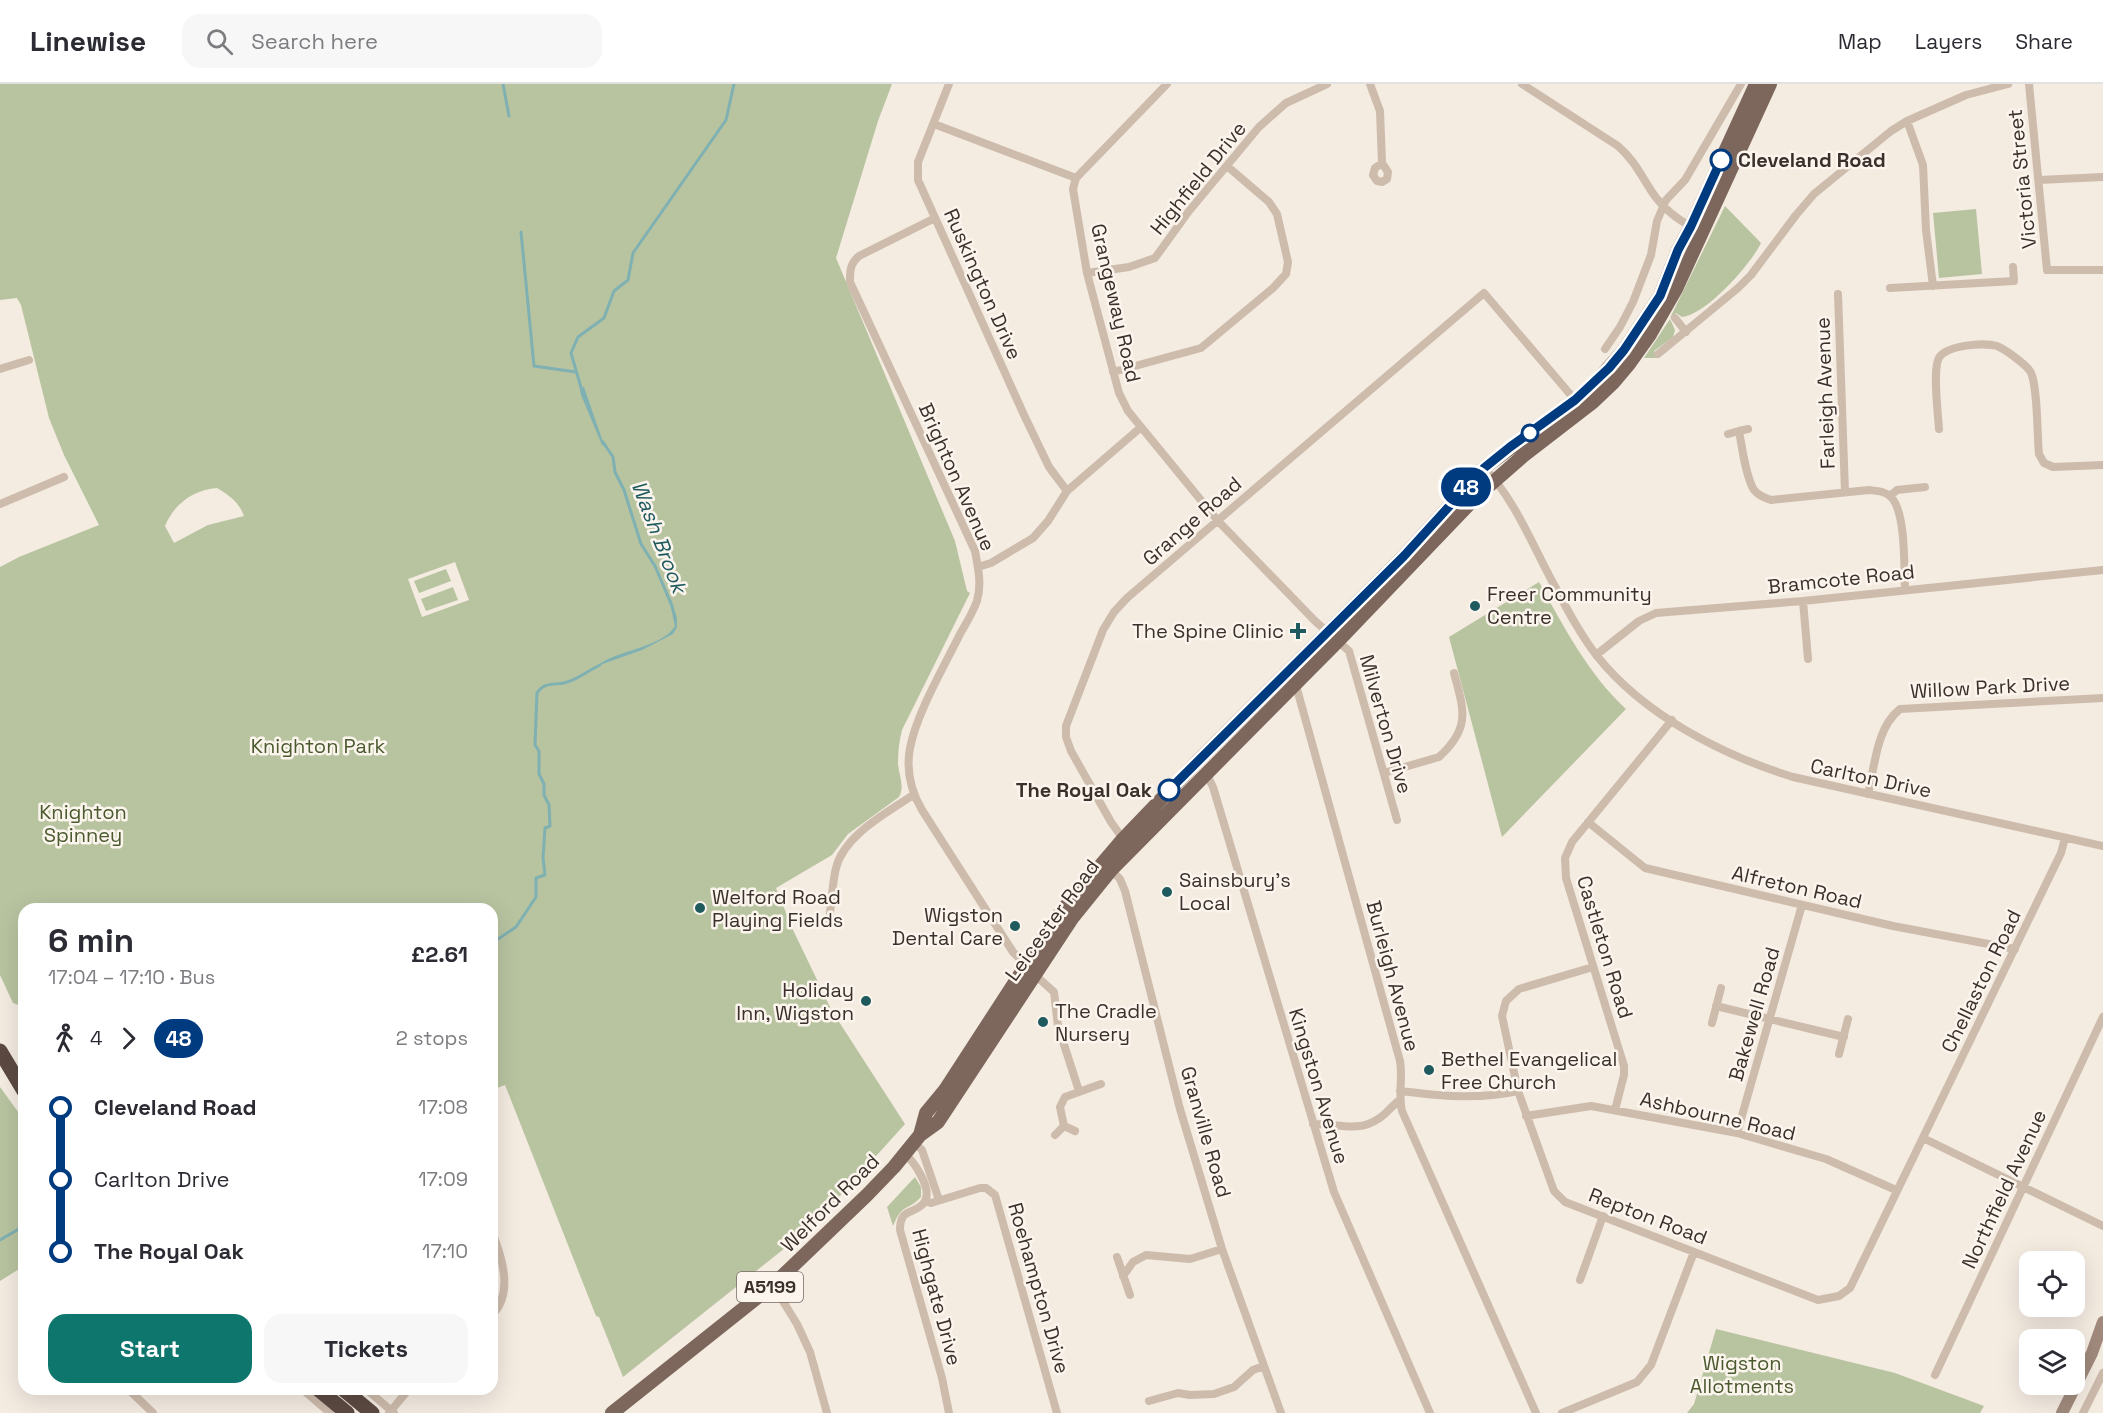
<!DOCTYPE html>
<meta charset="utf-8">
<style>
body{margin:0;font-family:"Space Grotesk",sans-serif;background:#f7f7f7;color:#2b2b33;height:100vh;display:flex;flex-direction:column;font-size:22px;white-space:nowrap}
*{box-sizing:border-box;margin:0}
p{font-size:20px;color:#7c7c81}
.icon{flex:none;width:33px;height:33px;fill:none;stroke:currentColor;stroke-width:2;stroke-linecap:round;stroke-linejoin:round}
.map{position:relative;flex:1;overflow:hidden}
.details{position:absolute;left:18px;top:819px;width:480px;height:492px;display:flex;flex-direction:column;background:#fff;border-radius:18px;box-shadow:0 6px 24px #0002}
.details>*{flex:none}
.badge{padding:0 12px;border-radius:20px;font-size:21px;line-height:39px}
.tools{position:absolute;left:2019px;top:1167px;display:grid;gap:12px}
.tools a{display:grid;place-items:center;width:66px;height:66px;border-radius:12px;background:#fff;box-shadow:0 6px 24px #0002;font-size:30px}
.map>.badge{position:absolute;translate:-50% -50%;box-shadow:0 0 0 3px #fff}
.legs{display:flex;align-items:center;gap:9px;height:66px;padding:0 30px;font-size:20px}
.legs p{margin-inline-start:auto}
.overview{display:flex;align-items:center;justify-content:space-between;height:102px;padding:0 30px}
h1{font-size:33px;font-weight:700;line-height:45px}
.primary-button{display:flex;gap:12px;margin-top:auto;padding:12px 30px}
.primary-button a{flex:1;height:69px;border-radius:18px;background:#0f766e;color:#fff;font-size:24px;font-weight:700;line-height:69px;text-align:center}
.primary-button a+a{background:#f7f7f7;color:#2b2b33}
ul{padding:0 30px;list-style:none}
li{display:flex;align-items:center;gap:21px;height:72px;font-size:22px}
li i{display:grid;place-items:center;width:9px;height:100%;margin:0 8px;background:currentColor}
li i::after{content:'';width:15px;height:15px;margin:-8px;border:4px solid;border-radius:50%;background:#fff}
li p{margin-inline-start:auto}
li:first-child i{background:linear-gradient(#0000 50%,currentColor 0)}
li:last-child i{background:linear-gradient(currentColor 50%,#0000 0)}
header{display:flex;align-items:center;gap:36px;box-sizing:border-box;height:84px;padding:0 30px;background:#fff;border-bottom:2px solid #e1e1e2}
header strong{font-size:28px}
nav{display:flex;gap:33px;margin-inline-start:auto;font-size:21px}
.search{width:420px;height:54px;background:#f7f7f7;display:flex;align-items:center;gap:15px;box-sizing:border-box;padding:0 21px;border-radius:18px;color:#7c7c81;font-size:22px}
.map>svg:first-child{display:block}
</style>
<header>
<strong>Linewise</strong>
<div class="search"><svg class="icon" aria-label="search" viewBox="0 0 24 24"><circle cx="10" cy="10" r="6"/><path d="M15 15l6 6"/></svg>Search here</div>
<nav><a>Map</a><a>Layers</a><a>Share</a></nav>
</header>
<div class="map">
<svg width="2103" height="1329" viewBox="0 0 2103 1329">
<rect width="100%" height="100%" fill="#f4ebe1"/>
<path fill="#b8c4a0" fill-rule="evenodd" d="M0,0h892l-14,37 -42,137 119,283 12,50 3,2 -68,137c-3,11 -4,22 -4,34 1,12 7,22 1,33l-51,37 -16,21 -56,33 17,42 39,81 73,113 -65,72 -55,52 -162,129 -24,-60 -3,-1 -91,-231 -8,3 -5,-12v-167h-468v98l-11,-4 -13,-28v-408l19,-10 80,-32 -35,-70 -15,-37 -28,-113 -4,-7 -17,2zM217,404c12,7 22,14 27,28l-36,9 -34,18 -9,-17c9,-22 28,-36 52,-38zM455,478l14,38 -47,17 -14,-38z
M1725,122l36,37c-10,21 -55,72 -79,74l-6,-4 -6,5z
M1976,125l6,65 -43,4 -6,-65z
M1670,235l5,11 -2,7 -19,14 5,7h-15z
M446,485l5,12 -32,12 -5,-12z
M1539,498c25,45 49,92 87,127l-124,128 -53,-200z
M453,503l5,13 -32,11 -5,-12z
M0,1003l24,33v146l-24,15z
M915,1093l6,10v10c-14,15 -18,5 -28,29l-6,-19z
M1716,1245l179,44 89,33 -4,7h-293l7,-9z"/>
<path fill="#7fb0b2" d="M584,303l19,55 5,7 -6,-4 -21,-50 -1,-6z
M671,515l6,19v9l-4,7 -31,16 -45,16c19,-16 65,-18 78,-40l-5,-22z"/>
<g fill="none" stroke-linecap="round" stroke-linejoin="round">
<path stroke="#7fb0b2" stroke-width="3" d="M503,0l6,32
M521,148l13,134 42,6
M582,307l-11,-38 7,-16 26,-19 10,-27 14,-11 5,-27 93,-133 8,-36
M603,358l10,15 2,15 9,18 17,54 14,22 17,40
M492,859l24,-16 20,-30v-19l9,-3 -2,-17 2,-30 5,-2 -1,-21 -5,-10v-11l-5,-10v-23l-4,-6 2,-52c7,-11 16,-8 27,-10 12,-2 25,-13 36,-18
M0,1156l24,-14"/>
<path stroke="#cdbbac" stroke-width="8" d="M949,0l-31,78v18l106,235 25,52 18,24
M1370,0l10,27 2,52 6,9 -1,7 -5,3 -5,-1 -4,-6 2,-7 7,-5
M1522,0l96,62c17,15 22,28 34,46 10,15 26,28 42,36
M2029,0l18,186h56
M1907,37l16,44 3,65 7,56
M934,40l142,54
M1076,94l-3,11 14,84 32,120 9,18 90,110 97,100 34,30 48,169
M1076,94l91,-94
M2039,96l64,-3
M935,134l-76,38c-9,8 -9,14 -9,26l125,269c3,17 7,33 2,50 -4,11 -11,23 -17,33 -16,33 -43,78 -50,114 -4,21 1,43 12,62l91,142 22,23 19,17 4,34 21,65
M1087,189l42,-6 26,-9 34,-47 70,-84 27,-24 41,-19
M1890,204l124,-7 -1,-14
M1838,210l7,198
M1675,234l11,14
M1605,265l15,-22 13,-25 18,-47 6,-34 9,-21 19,-20 56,-96
M1658,270l80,-66 13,-13 45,-60 18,-21 77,-63 16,-10 59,-26 42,-11
M0,285l29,-9
M1113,288l88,-24 72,-60 13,-14 2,-12 -11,-48 -8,-12 -42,-36
M1939,345c-1,-16 -6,-55 -1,-69 5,-15 46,-18 59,-14 8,3 28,18 33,25 8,12 7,66 9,83l5,9 9,4 50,-2
M1739,347l9,-2
M1728,350l11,-3c3,16 7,47 15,59 5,6 11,8 17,10l98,-10c8,1 16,1 22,7 15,15 13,70 14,92
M1484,384c30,30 48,76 68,113 14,26 27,52 45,75 47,59 125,99 196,121l310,69
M1890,412l7,-6 28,-3
M0,420l64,-27
M978,483l13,-4 42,-25 15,-17 19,-30 73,-63
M1803,517l5,58
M1596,571l43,-34 17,-8 147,-12 300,-31
M1293,600l4,5 103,372c3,17 -2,33 2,50l134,302
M1205,687l8,16 121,405 96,221
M1384,689l55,-16c32,-29 25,-47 15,-84
M1868,710c7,-28 8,-66 32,-85l203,-11
M1588,738l57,46 248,58 122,23
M1123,755l-12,-17 -40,-71 -5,-14v-11l37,-96 11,-18 13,-14 357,-305 91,107
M1109,784l11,11 5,12 55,218 42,140 59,164
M829,835c3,-17 3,-35 7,-51 8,-33 51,-55 77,-73
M1593,883l-74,22 -13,12 -4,15 16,75 36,100 11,11 253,98 21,-4 11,-8 211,-435 4,-15
M1716,922l128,31
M1712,939l9,-35
M1839,970l9,-35
M1400,1007c41,5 77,9 118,0
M1615,1026l9,-35v-9l-58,-188 -1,-20 7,-16 100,-122
M1526,1032l65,-10 146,27 89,26 70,31
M1313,1040c23,-1 45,9 65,-5 9,-5 14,-14 22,-19
M1064,1042l-4,-19 5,-10 36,-13
M1737,1049l65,-228
M1055,1051l9,-9 11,5
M1923,1054l180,88
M914,1058l8,8 17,50
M905,1070c9,8 30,37 18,50 -11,11 -23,4 -23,26l42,148 7,35
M925,1117l6,2 49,-15h6l9,7 62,218
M492,1148c10,25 22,61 0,83
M1117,1173l13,38
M1123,1192l10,-14 13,-7 44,4 32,-10
M1580,1196l23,-64
M773,1201l24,39 13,28 17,61
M1935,1291l168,-358
M128,1305l25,24
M302,1305l28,24
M366,1305l28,24
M1149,1317l29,-8 12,2 24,-1 20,-7 19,-17 11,-4
M389,1329l20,-24
M1562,1329l75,-31 14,-17 43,-113
M2083,1329l20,-40"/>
<path stroke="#a18a7d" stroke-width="12" d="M2062,1329l30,-60 11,-31"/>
<path stroke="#7d675c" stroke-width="14" d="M920,1051l6,-22 19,-23 115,-177 63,-74 74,-77 207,-206 80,-88 91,-68 20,-17 29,-33 36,-54 18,-46 13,-24 65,-142
M612,1329l161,-128 94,-90 27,-28 26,-32 18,-13 135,-205 38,-47 227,-229 137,-143 48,-42 70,-54 20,-19 16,-19 20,-28 27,-47 94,-205"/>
<path stroke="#5c4a42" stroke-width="15" d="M0,967l24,40
M318,1305l29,24
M343,1305l29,24"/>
</g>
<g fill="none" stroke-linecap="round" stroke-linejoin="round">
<g stroke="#fff" stroke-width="14">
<path id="line-1" d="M1169,706l235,-234 80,-88 26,-21 65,-47 34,-32 15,-18 36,-54 18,-46 13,-24 30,-66"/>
</g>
<use href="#line-1" stroke="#003b80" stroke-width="9"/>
</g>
<g fill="#fff" stroke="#003b80" stroke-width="3">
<circle cx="1721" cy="76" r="10"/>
<circle cx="1530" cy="349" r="8"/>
<circle cx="1169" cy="706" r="10"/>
</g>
<g fill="#1f5a5e" stroke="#fbf5ee" stroke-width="2">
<circle cx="1475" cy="522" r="6"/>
<path d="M1295 538h6v6h6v6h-6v6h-6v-6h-6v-6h6z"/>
<circle cx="1167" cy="808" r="6"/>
<circle cx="700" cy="824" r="6"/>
<circle cx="1015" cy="842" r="6"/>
<circle cx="866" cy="917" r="6"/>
<circle cx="1043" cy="938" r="6"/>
<circle cx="1429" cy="986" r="6"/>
</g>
<g text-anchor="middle" stroke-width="5" stroke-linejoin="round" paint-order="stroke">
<rect fill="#fbf5ee" stroke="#756b66" stroke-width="1.5" x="737" y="1188" width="66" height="30" rx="4.5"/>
<g font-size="18" font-weight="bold" fill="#3b302b">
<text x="770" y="1209">A5199</text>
</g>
<g font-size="20" font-weight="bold" fill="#3b302b" stroke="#fbf5ee" text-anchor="start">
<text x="1738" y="83">Cleveland Road</text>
<text x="1152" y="713" text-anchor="end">The Royal Oak</text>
</g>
<g font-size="20" fill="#3b302b" stroke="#fbf5ee">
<text transform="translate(1198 94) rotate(-51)" y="7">Highfield Drive</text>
<text transform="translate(2022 95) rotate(-96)" y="7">Victoria Street</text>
<text transform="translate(983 200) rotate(66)" y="7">Ruskington Drive</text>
<text transform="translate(1116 219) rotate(77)" y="7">Grangeway Road</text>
<text transform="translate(1825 309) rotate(-92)" y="7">Farleigh Avenue</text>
<text transform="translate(957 393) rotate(66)" y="7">Brighton Avenue</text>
<text transform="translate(1192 437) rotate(-41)" y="7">Grange Road</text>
<text transform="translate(1841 495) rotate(-6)" y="7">Bramcote Road</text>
<text transform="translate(1990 603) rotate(-3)" y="7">Willow Park Drive</text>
<text transform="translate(1386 640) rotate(74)" y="7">Milverton Drive</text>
<text transform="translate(1871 694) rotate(12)" y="7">Carlton Drive</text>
<text transform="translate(1797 803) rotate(13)" y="7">Alfreton Road</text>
<text transform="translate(1052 836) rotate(-54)" y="7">Leicester Road</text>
<text transform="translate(1605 863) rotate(73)" y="7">Castleton Road</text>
<text transform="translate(1393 892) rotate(75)" y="7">Burleigh Avenue</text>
<text transform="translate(1981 897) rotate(-64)" y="7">Chellaston Road</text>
<text transform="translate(1754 930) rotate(-74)" y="7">Bakewell Road</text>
<text transform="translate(1319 1002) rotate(73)" y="7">Kingston Avenue</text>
<text transform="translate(1718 1032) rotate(13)" y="7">Ashbourne Road</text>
<text transform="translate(1206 1048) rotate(74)" y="7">Granville Road</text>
<text transform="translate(2004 1105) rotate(-65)" y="7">Northfield Avenue</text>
<text transform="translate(830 1119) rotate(-45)" y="7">Welford Road</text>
<text transform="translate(1648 1132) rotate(21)" y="7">Repton Road</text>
<text transform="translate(1039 1204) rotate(74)" y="7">Roehampton Drive</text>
<text transform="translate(937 1213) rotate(75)" y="7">Highgate Drive</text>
</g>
<g font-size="20" fill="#3b302b" stroke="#fbf5ee" text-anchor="start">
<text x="1487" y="517">Freer Community<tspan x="1487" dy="23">Centre</tspan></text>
<text x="1284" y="554" text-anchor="end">The Spine Clinic</text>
<text x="1179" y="803">Sainsbury's<tspan x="1179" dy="23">Local</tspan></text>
<text x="712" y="820">Welford Road<tspan x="712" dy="23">Playing Fields</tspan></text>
<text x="1003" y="838" text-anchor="end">Wigston<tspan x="1003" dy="23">Dental Care</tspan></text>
<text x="854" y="913" text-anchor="end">Holiday<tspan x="854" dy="23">Inn, Wigston</tspan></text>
<text x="1055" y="934">The Cradle<tspan x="1055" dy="23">Nursery</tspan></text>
<text x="1441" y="982">Bethel Evangelical<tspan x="1441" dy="23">Free Church</tspan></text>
</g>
<g font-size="20" fill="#4a5a2e" stroke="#fbf5ee">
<text x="318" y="669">Knighton Park</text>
<text x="83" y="735">Knighton<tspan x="83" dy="23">Spinney</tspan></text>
<text x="1742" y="1286">Wigston<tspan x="1742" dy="23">Allotments</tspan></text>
</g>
<g font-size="21" font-style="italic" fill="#1f5a5e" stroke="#fbf5ee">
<text transform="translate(659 453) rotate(69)" y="7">Wash Brook</text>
</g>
</g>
</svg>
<div class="tools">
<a><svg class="icon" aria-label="locate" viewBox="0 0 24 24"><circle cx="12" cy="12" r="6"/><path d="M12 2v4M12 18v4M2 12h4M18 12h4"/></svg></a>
<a><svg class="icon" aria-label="layers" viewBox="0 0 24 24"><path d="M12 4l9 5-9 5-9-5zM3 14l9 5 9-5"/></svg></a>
</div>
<b class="badge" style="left:1466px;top:403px;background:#003b80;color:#fff">48</b>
<section class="details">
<div class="overview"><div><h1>6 min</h1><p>17:04 – 17:10 · Bus</p></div><b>£2.61</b></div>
<div class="legs"><svg class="icon" aria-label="walk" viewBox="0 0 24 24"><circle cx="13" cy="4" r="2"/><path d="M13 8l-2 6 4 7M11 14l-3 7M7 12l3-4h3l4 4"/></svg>4<svg class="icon" aria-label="forward" viewBox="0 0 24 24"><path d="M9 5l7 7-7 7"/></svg><b class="badge" style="background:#003b80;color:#fff">48</b><p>2 stops</p></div>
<ul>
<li><i style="color:#003b80"></i><b>Cleveland Road</b><p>17:08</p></li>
<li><i style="color:#003b80"></i><span>Carlton Drive</span><p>17:09</p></li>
<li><i style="color:#003b80"></i><b>The Royal Oak</b><p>17:10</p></li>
</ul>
<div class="primary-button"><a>Start</a><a>Tickets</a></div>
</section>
</div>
